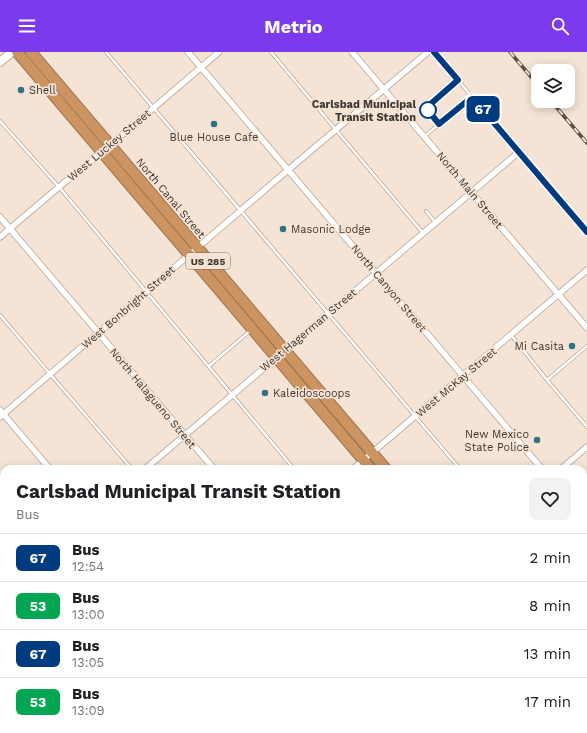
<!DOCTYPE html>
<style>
body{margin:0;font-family:"Work Sans",sans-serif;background:#f2f2f2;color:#202124;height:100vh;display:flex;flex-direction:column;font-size:15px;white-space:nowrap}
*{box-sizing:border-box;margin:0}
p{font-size:13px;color:#757577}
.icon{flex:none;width:22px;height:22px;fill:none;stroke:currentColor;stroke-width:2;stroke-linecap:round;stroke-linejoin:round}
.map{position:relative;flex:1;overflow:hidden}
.side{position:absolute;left:0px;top:413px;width:587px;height:268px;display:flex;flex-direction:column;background:#fff;border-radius:12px 12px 0 0;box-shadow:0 2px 10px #0003}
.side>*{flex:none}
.badge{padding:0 8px;border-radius:6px;font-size:14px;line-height:26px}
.fabs{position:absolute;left:531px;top:12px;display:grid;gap:8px}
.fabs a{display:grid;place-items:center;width:44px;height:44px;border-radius:8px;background:#fff;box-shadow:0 2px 10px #0003;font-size:20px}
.map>.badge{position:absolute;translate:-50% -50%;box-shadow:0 0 0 2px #fff}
.round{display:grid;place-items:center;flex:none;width:42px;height:42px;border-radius:8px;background:#f2f2f2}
.overview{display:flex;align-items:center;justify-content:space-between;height:68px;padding:0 16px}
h1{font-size:19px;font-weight:700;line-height:30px}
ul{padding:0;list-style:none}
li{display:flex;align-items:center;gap:12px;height:48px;padding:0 16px;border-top:1px solid #e0e0e0}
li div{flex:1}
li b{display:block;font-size:15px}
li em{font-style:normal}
li .badge{min-width:44px;font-weight:700;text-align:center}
header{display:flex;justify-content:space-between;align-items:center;height:52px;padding:0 16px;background:#7c3aed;color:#fff;font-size:18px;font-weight:700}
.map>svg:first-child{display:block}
</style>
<header><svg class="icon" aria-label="menu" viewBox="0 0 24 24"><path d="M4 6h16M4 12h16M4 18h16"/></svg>Metrio<svg class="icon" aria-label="search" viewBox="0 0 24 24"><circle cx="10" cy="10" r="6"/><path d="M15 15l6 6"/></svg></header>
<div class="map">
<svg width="587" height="681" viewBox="0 0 587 681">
<rect width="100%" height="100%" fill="#f5e4d5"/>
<path fill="#e2c1a5" d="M585,614l2,3v26l-4,-5v-23z"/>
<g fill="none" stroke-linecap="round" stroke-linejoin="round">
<g stroke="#b7a799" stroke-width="4">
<path id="lane" d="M106,0l354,417
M271,0l65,78 87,103
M434,0l153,180
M0,69l59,66 235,282
M439,72l-13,-16 32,-28
M425,84l47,-39
M426,159l9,11
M0,263l50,59 82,95
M511,283l36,45 40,47
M209,314l41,-35
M547,328l40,-34
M0,454l4,5
M583,562l4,4
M0,649l4,5
M24,677l3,4
M188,677l3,4
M352,677l4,4
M517,677l3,4
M502,681l4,-4"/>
</g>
<g stroke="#b7a799" stroke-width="7">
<path id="street" d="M188,0l354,417
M352,0l235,276
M0,165l214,252
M0,185l59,-50 43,-35 117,-100
M0,358l50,59
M0,365l288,-247 140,-118
M145,417l374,-317
M353,417l234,-199
M561,417l26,-22
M583,465l4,5
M0,540l4,-3
M0,552l4,5
M583,575l4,-3
M106,677l4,4
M270,677l4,4
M436,677l4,4
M44,681l4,-4
M251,681l5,-4
M460,681l5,-4"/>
</g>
<g stroke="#b7a799" stroke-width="10">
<path id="secondary" d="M0,10l12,-10"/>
</g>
<g stroke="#9a7451" stroke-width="12">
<path id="highway" d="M17,0l354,417
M31,0l355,417
M583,650l4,5
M583,666l4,5"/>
</g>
<use href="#lane" stroke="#fff" stroke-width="2.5"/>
<use href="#street" stroke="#fff" stroke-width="5.5"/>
<use href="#secondary" stroke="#fff" stroke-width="8"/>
<use href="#highway" stroke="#cc9461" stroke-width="10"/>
<g stroke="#59524a" stroke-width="3.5">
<path id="rail" d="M510,0l28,33
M551,49l36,42"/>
</g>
<use href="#rail" stroke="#f5e4d5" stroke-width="2" stroke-dasharray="6" stroke-linecap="butt"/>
</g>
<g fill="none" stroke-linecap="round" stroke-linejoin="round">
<g stroke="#fff" stroke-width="9">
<path id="line" d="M434,0l24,28 -32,28 13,16 33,-27 115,135"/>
</g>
<use href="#line" stroke="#003b80" stroke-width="6"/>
</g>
<g fill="#2d7380" stroke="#f5e4d5" stroke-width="1.5">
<circle cx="21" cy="38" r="4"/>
<circle cx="214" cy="72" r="4"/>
<circle cx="283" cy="177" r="4"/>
<circle cx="572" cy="294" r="4"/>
<circle cx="265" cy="341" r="4"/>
<circle cx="537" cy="388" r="4"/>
</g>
<circle fill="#fff" stroke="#003b80" stroke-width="2" cx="428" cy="58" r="8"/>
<g text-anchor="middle" stroke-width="3.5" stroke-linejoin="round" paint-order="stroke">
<rect fill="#f5e4d5" stroke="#756c63" stroke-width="1" x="186" y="201" width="44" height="16" rx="3"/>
<g font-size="10" font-weight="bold" fill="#3e3832">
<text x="208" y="213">US 285</text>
</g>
<g font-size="11" fill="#3e3832" stroke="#f5e4d5" text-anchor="start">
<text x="29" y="42">Shell</text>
<text x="214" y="89" text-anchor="middle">Blue House Cafe</text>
<text x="291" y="181">Masonic Lodge</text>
<text x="564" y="298" text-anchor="end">Mi Casita</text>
<text x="273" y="345">Kaleidoscoops</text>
<text x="529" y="386" text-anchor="end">New Mexico<tspan x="529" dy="13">State Police</tspan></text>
</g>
<g font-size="11" font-weight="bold" fill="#3e3832" stroke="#f5e4d5" text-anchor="end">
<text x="416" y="56">Carlsbad Municipal<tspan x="416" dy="13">Transit Station</tspan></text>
</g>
<g font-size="11" fill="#3e3832" stroke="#f5e4d5">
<text transform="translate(109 93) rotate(-40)" y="4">West Luckey Street</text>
<text transform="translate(470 138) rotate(50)" y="4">North Main Street</text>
<text transform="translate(171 146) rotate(50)" y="4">North Canal Street</text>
<text transform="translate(389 236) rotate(50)" y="4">North Canyon Street</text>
<text transform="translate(128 255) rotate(-41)" y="4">West Bonbright Street</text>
<text transform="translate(308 278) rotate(-40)" y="4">West Hagerman Street</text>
<text transform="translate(456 330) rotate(-40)" y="4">West McKay Street</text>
<text transform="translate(153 346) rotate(50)" y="4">North Halagueno Street</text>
</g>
</g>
</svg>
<div class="fabs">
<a><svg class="icon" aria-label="layers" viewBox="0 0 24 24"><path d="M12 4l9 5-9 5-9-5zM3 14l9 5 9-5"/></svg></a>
</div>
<b class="badge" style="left:483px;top:57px;background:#003b80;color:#fff">67</b>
<section class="side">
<div class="overview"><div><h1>Carlsbad Municipal Transit Station</h1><p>Bus</p></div><a class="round"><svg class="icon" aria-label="heart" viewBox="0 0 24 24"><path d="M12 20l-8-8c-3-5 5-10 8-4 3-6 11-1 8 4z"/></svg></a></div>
<ul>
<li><span class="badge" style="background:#003b80;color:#fff">67</span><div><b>Bus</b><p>12:54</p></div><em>2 min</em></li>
<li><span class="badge" style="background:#00a651;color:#fff">53</span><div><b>Bus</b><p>13:00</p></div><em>8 min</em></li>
<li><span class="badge" style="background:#003b80;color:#fff">67</span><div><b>Bus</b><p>13:05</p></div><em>13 min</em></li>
<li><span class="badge" style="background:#00a651;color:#fff">53</span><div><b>Bus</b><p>13:09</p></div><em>17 min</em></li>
</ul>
</section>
</div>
